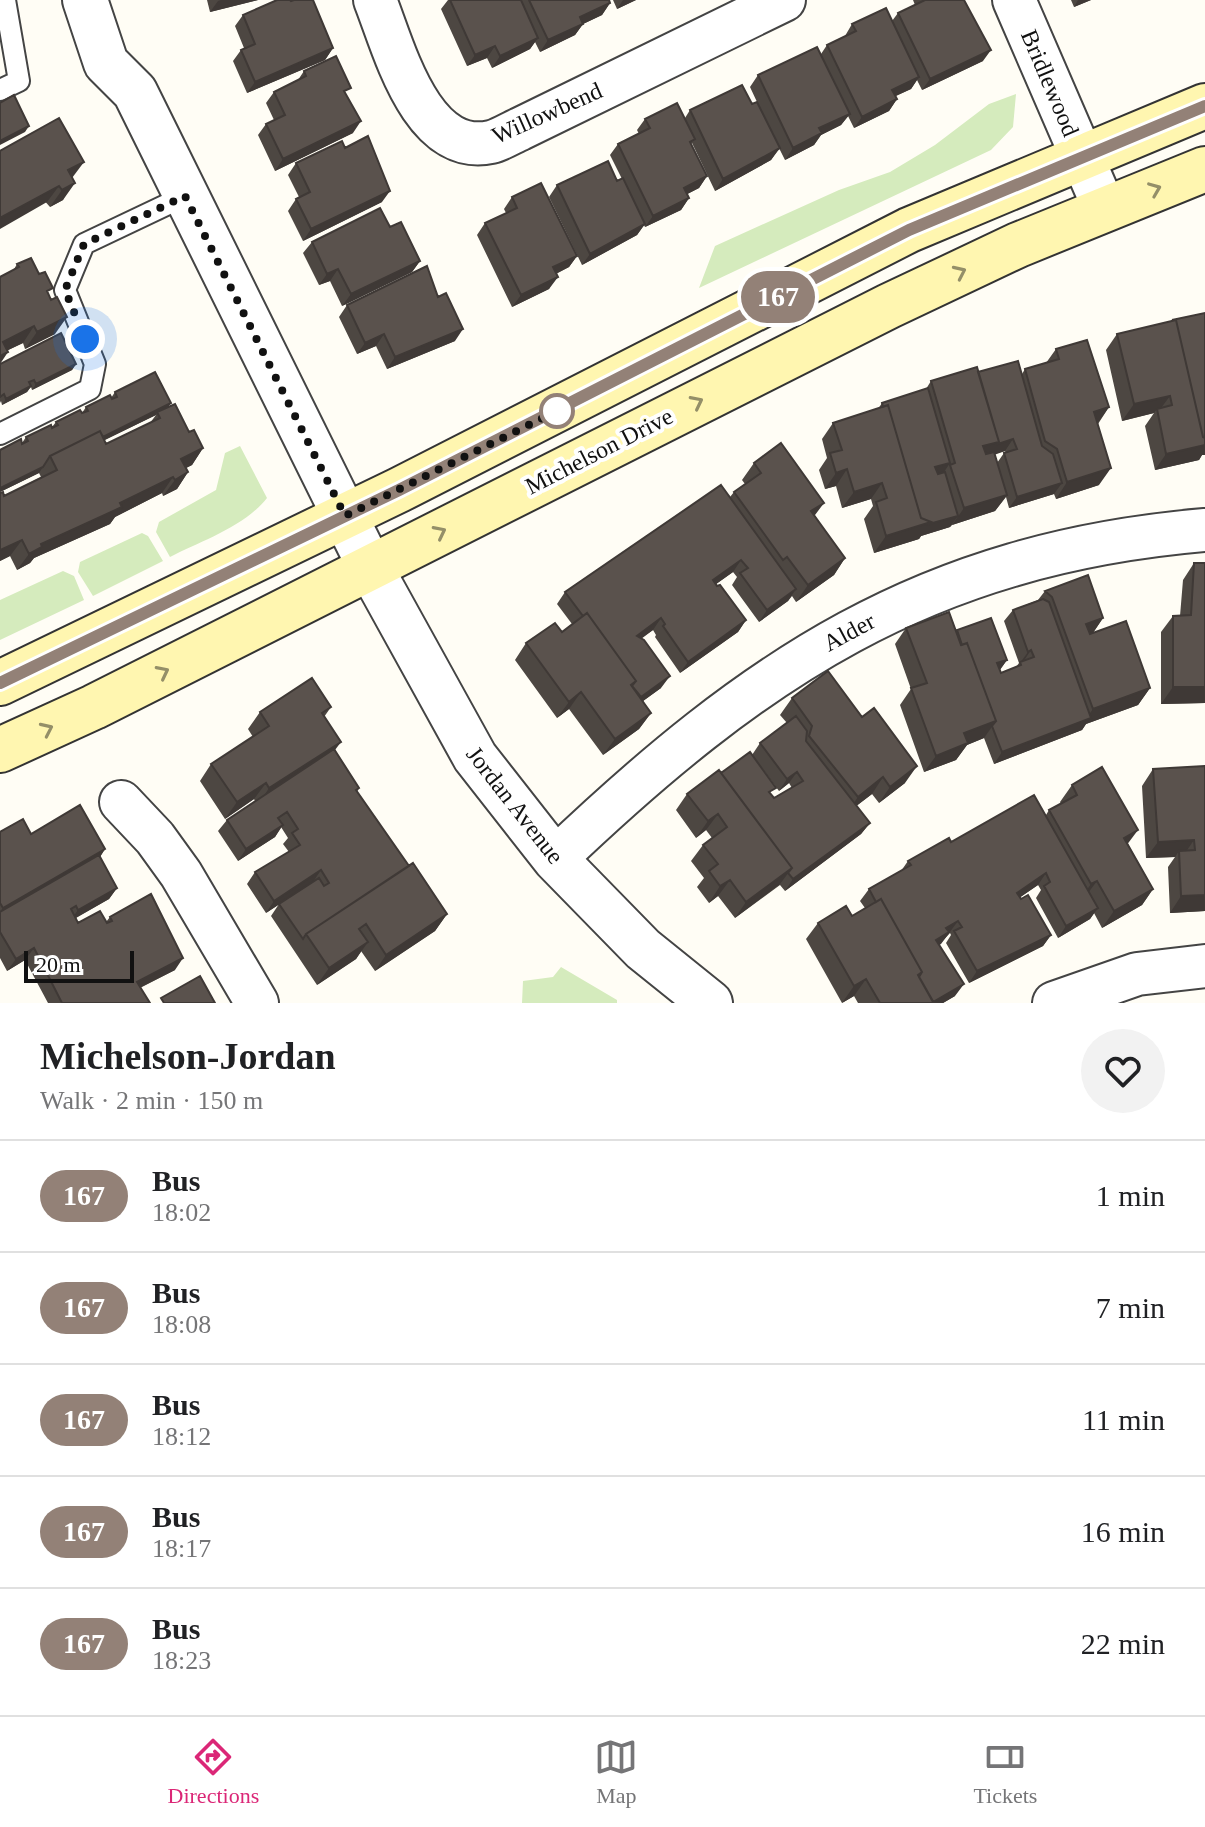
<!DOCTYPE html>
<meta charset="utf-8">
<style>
body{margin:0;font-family:Georgia,serif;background:#f2f2f2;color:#202124;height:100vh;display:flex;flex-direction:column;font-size:30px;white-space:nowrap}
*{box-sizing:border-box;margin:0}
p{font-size:26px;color:#757577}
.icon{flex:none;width:44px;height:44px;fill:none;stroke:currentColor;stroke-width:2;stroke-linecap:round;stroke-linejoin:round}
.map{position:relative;height:1003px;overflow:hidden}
.sheet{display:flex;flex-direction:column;background:#fff;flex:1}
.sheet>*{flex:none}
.badge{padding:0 16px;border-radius:26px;font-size:28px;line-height:52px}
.scale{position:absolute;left:24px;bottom:20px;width:110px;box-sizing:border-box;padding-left:8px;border:4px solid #111;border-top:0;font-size:22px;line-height:28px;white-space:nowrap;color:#111;-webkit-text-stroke:6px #fff;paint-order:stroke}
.you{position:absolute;width:40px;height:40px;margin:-20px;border:6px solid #fff;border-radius:50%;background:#1a73e8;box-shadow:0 0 0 12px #1a73e833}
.map>.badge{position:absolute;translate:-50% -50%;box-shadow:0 0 0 4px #fff}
.round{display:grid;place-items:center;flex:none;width:84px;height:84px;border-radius:42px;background:#f2f2f2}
.summary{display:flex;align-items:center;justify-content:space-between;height:136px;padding:0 40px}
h1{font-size:38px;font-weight:600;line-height:60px}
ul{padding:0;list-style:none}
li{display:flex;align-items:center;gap:24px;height:112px;padding:0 40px;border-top:2px solid #e0e0e0}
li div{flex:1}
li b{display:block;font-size:30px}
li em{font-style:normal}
li .badge{min-width:88px;font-weight:700;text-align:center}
.menu{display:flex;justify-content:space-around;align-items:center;height:112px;border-top:2px solid #e0e0e0;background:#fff;font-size:22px;color:#757577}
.menu a{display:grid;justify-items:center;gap:4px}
.menu .current{color:#db2777}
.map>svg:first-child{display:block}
</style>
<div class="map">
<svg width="1205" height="1003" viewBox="0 0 1205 1003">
<rect width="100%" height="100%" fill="#fffdf5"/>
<path fill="#d5ebbd" d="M1016,94l-3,33 -22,23 -292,138 16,-42 124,-56 51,-18 45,-27 54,-41z
M240,446l27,52c-23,29 -66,43 -97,59l-14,-25 3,-10 57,-32 9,-37z
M142,533l6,3 15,25 -70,35 -15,-24 2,-10z
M63,571l11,5 10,24 -84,40v-40z
M561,967l56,33v3h-95l1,-22 30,-4z"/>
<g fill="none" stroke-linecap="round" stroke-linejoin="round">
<g stroke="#444" stroke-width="24">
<path id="service" d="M0,90l19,-9 -14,-81
M0,434l90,-45 5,-25 -30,-74 19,-46 101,-48"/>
</g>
<g stroke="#444" stroke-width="46">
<path id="minor" d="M375,0c19,48 46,157 116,142 9,-2 20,-9 29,-13l264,-129
M1014,0l91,210
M121,802l34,36 26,36 76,129
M555,859c199,-190 369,-305 650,-329
M1054,1003l83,-29 68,-8"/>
</g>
<g stroke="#444" stroke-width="48">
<path id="tertiary" d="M85,0l21,63 29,29 235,475 105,190 80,102 88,90 67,54"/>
</g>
<g stroke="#333" stroke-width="48">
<path id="secondary" d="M0,683l399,-193 510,-260 296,-124
M0,750l94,-43 795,-401 129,-61 187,-76"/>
</g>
<use href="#service" stroke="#fff" stroke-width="20"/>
<use href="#minor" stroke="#fff" stroke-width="42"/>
<use href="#tertiary" stroke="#fff" stroke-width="44"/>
<use href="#secondary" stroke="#fff6b0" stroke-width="44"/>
</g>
<path fill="#4d4742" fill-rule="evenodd" d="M207,0h51l-48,12z
M448,0h161l1,3 -8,12 -19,9 -8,11 -35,17 -5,-10 -5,7 -38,19 -5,-10 -20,8 -26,-57z
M613,0h23l-19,9z
M913,0h51l19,61 -61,29 -5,-10 -6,9 -15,7 1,3 -8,12 -35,17 -6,-12 -7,9 -20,10 -7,10 -29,15 -6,-12 -8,12 -56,31 -23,-48 -1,1 16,32 -8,12 -12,6 2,4 -8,12 -36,17 -1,-2 -7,10 -55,30 -33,-68 8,-12 60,-4 5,-2 -12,-24 8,-11 21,-10 -2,-4 8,-11 40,-1 5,-8 62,-6 5,-2 -7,-15 8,-12 63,-21 6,-9 18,-9 7,-12 40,-3 6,-8 17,-8z
M1071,0h20l-17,7z
M243,15l90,33 -8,12 -78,33 -14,-32 8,-11 3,-2 -9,-22z
M304,71l42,24 7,38 -78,38 -17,-36 8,-11 8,-4 -8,-17 8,-11 24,-12z
M345,148l37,54 -79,39 -15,-30 8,-12 3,-2 -11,-22 8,-12z
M0,151l72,27 -9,22 -13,7z
M512,197l65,59 -8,11 -13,7 -7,15 -37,18 -35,-72 8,-12 21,-10 -2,-4z
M390,227l30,34 -8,11 -70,34 -12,-25 -11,4 -16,-32 9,-11z
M17,264l31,30 7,40 -30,15 -2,-6 -15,7 -8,13 76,1 -4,6 -40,20 -1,-3 -4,5 -25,13 -1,-4 -1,2v-126l13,-6z
M438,297l17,44 -68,28 -11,-23 -19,8 -18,-37 8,-12z
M1205,313l-3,142 -3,5 -44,10 -10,-44 9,-13 -32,8 -16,-71 11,-16z
M1056,349l53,58 -11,17 1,61 -43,14 -2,-5 -45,14 -3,-11 -11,14 -43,14 -2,2 -29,9 -2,3 -45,14 -10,-34 9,-13 -2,-7 -29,9 -6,-22 -11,3 -6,-19 8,-12 -5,-19 11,-16 45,-14 4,-6 44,-14 5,-8 47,-9 44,2 3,-5 21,-6zM1005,451l1,2h-2l-7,10 -3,-9z
M115,392l53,15 35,41 -11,17 -6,3 2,4 -11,17 -14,7 -1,-3 -47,24 -5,7 -76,34 -4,5 -13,7 -7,-14 -10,5v-68l4,3 37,-19 -2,-4 -39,19v-42l22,-7 4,-6 26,-10 4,-5 26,-9 4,-6 25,-9zM156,415l-6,8 -44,21 -2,-4z
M754,463l61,53 30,42 -11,17 -38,27 -4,-6 -4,5 -29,21 -27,-37 5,-8 -4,-5 -17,12 30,36 -8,12 -58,41 -25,-36 1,-2 -3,-5 -12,8 20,50 -18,13 8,12 -12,16 -36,26 -34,-46 -12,9 -42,-58 11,-17 36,-11 10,-8 -15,-20 8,-12 165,-95 4,-5 11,-8 -3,-4z
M1194,563l11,140 -44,1v-72l12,-16h7l3,-36z
M1045,591l58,27 -10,15 57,55 -12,17 -52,19 -4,6 -88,34 -10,-26 -17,7 -11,15 -32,12 -24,-67 11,-16 -16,-45 11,-16 50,3 51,29 -7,10 1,3 15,-6 3,-4 -15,-42 9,-11 25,-10z
M792,698l113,85 -26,20 -7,-9 -16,12 14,17 -9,11 -76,57 -5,-6 -45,33 -17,-22 -9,7 -12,-16 7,-9 -13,-17 12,-16 9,-7 -6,-8 -10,8 -20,-28 11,-16 34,-21 50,22 3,3 18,-10 -3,-5 -10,8 -27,-36 8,-12 27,-20 -7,-8z
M331,707l-7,10 11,33 24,38 -2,4 52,74 38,48 -12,17 -60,40 -14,-20 -5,8 -39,26 -46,-69 8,-12 34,-22 -47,31 -19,-29 8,-12 34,-20 -6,-8 5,-6 -7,-11 -6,10 -37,24 -20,-30 9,-11 28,-19 -1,-2 -29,20 -25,-38 11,-17 42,-27 -5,-8 12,-17z
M1205,766v145l-35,2 -2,-46 7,-10 -29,1 -4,-72 11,-17z
M1072,785l56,59 25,45 -11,16 -40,23 -8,-15 -4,6 -32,19 -22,-40 5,-8 -3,-5 -18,12 31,38 -8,11 -74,37 -23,-40 5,-8 -1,-2 -11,12 16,51 -12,7h-85l-4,-7 -12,7 -36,-64 12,-16 34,-7 13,-8 -5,-7 9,-12 32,-18 7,-10 43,-19 95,-27 3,-5 12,-6 -1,-2z
M0,832l105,17 -5,8 17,31 -8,11 -33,19 2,5 28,-1 4,-5 65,53 -35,18 10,15h-102l-23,-43 -18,11 -7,-13z"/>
<path fill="#3f3936" d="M221,0h37l-48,12 8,-11z
M623,0h13l-19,9z
M1078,0h13l-17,7z
M610,3l-8,12 -19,9 -8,11 -35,17 8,-12 32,-23z
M538,38l-8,11 -38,19 8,-12z
M495,46l-8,12 -20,8 8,-11z
M333,48l-8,12 -78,33 8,-11z
M991,50l-8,11 -61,29 8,-11z
M919,77l-8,12 -27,12 8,-11z
M897,99l-8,12 -35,17 8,-11z
M850,114l-9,11 -20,10 -7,10 -29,15 8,-12 26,-20z
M361,121l-8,12 -78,38 8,-12z
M29,126l-4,6 -25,13v-4z
M780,148l-9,12 -56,31 8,-12z
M84,162l-12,16 -4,-8z
M707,176l-8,12 -23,12 8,-12z
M75,183l-12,17 -13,7 12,-17z
M59,186l-12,16 -47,27v-11z
M390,191l-8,11 -79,39 8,-12z
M689,198l-8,12 -36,17 8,-11z
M645,224l-8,11 -55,30 8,-11z
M577,256l-8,11 -24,12 8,-12z
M420,261l-8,11 -70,34 9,-12z
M338,269l-8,12 -11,4 8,-11z
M558,277l-9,12 -37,18 9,-12z
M67,317l-12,17 -30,15 12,-17z
M34,326l-11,17 -23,11 3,-12z
M463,329l-8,12 -68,28 8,-12z
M384,334l-8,12 -19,8 8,-11z
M8,352l-8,12v-8z
M76,364l-4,6 -40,20 4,-6z
M31,386l-4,6 -25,13 4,-6z
M1170,396l-12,16 -1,-3 -3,4 -32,8 12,-17z
M171,403l-4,6 -10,3 -1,3 -102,50 -1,-3z
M1109,407l-12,17 -3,-12z
M1013,439l-8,12 -33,12 11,-17z
M1205,444v11h-3l-3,5 -44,10 11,-16z
M203,448l-11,17 -22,11 11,-17z
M950,463l-8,12 -15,4 8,-12z
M43,467l-4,6 -39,19v-4z
M1111,468l-12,17 -43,14 11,-17z
M847,469l-11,17 -11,3 11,-16z
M188,472l-11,17 -14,7 12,-16z
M173,477l-11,16 -47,24 -5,7 -76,34 -4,5 -13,7 12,-16 12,-10z
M882,483l-11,16 -29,9 12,-16z
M1062,483l-8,11 -45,14 8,-11z
M1007,495l-12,16 -43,14 12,-17z
M824,503l-12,16 -1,-8z
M958,516l-8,11 -29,9 -2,3 -45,14 12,-17 45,-14z
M22,540l-12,16 -10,5v-11z
M845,558l-11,17 -38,27 12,-17z
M741,560l-8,12 -28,20 8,-12z
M796,589l-8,12 -29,21 8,-12z
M661,618l-8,12 -24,18 8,-12z
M1103,618l-11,16 -17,7 11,-17z
M746,620l-8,12 -58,41 8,-11z
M1031,650l-8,12 -3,1 8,-11z
M1007,660l-9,12 -1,-9z
M670,676l-9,12 -29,21 9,-12z
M1173,687h32v16l-44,1z
M1150,688l-12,17 -52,19 -4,6 -88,34 8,-12 83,-32 8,-11z
M581,692l-12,17 -12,9 12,-16z
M651,713l-12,16 -36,26 12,-16z
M996,721l-12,17 -17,7 -11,15 -32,12 12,-16 28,-23z
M341,742l-12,16 -71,47 11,-17z
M917,766l-12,17 -26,20 11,-16z
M797,772l-8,11 -10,8 8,-12z
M883,777l-11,17 -26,20 12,-17z
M266,783l-12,16 -29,20 12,-17z
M718,814l-12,16 -10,8 12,-17z
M870,823l-9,11 -76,57 8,-12z
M283,825l-8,12 -37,24 8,-12z
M1138,830l-12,16 -2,-8z
M1194,840l-11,16 -4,-5 -4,6 -29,1 12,-16z
M105,849l-11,17 -94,46 3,-4z
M792,868l-12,16 -45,34 11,-16z
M321,870l-8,12 -47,31 8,-12z
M1046,873l-8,12 -29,20 8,-12z
M730,880l-12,16 -9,7 11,-17z
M1097,881l-12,16 -6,4 12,-17z
M117,888l-8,11 -39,22 8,-11z
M1153,889l-11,16 -40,23 12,-17z
M1205,895v16l-35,2 11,-17z
M1098,908l-8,11 -32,19 8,-12z
M447,914l-12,17 -60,40 11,-16z
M958,921l-17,23 -13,8 18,-24z
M1051,935l-8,11 -74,37 8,-12z
M368,942l-12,17 -39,26 12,-17z
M34,948l-9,12 -18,11 9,-12z
M183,958l-8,12 -46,23 8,-11z
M866,979l-12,17 -12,7 12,-17z
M964,984l-9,12 -12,7h-11z"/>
<path fill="#5a524d" stroke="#3f3936" stroke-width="2" d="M277,0h13l1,1 3,-1h19l20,48 -78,34 -14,-32 14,-6 -12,-29z
M450,0h71l17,38 -38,18 -5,-10 -20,9z
M529,0h80l1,3 -30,14 3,7 -35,16z
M925,0h39l27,50 -61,29 -32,-66z
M886,8l33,69 -27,13 5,9 -35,18 -35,-72 29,-14 -4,-7z
M817,47l33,67 -31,14 3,5 -29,15 -35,-73z
M336,56l15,32 -7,3 17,30 -78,38 -17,-35 19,-9 -11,-23 32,-16 -2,-5z
M742,85l10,19 5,-2 23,46 -57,31 -33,-69z
M14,95l15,31 -29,15v-38z
M677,103l18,36 -5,3 17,34 -23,12 5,10 -36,18 -35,-72 32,-16 -5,-9z
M59,118l25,44 -16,8 7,13 -13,7 -3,-4 -59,32v-67z
M368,136l22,55 -79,38 -15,-30 14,-7 -14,-29 46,-22 3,7z
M608,161l9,20 6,-3 22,46 -55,30 -33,-69z
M541,183l36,73 -24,11 5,10 -37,18 -36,-72 32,-15 -5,-11z
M380,208l10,19 11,-5 19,39 -69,33 -13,-25 -11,5 -15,-32z
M31,258l8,16 6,-2 8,16 -6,3 4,9 6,-3 10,20 -30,15 -3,-6 -31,16 5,10 -8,4v-79l19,-10 -2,-3z
M427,266l11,31 8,-4 17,36 -68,28 -11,-23 -19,9 -18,-38z
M1205,313v125l-2,-1 -27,-117h-4z
M1176,320l27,117 2,1v7l-39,9 -9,-45 15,-4 -2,-9 -36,8 -17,-70z
M61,333l15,31 -40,20 -2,-4 -5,2 2,4 -25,13 -2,-5 -4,3v-33z
M1087,340l22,67 -15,5 17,56 -44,14 -10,-33 -12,-8 -20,-72 34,-10 -3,-10z
M1018,361l24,85 11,8 9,29 -45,14 -13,-44 13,-4 -4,-10 -15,5 1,-2 -21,-70z
M977,367l22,75 -16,4 3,8 8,-2 13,43 -43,13 -14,-43 5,-2 -24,-82z
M155,372l16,31 -68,34 -3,-6 -50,25 -7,11 -43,21v-38l21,-11 1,5 6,-3 -2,-4 25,-12 1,3 6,-3 -2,-3 24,-12 2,3 6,-2 -2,-4 24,-12 2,4 5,-2 -2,-5z
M928,388l22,75 -15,4 3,7 7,-2 13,44 -29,8 2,-2 -10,-4 -33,-113 -5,2 -1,-4z
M175,404l14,28 5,-2 9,18 -22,11 7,13 -13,8 -2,-3 -53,26 2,4 -81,37 1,3 -13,7 -7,-14 -22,10v-57l3,-1 1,4 53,-26 -7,-14 50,-25 6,13 54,-26 -3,-6z
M888,405l33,113 10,4 -45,14 -10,-34 11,-4 -5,-15 -28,9 -7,-23 -11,4 -6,-20 12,-3 -9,-27z
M781,443l43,60 -13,8 34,47 -37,27 -21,-28 -4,3 -49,-68 27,-19 -7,-10z
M721,485l75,104 -29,21 -27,-37 8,-5 -7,-8 -28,20 4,6 3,-1 26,35 -58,42 -25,-36 2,-2 -4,-6 -24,18 7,4 26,36 -29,21 -9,-11 4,-5 -49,-68 -4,3 -18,-24z
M1194,563h11v124h-32v-71l18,-1z
M1088,575l15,43 -17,6 4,10 36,-13 24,67 -57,21 -41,-112 -7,-6z
M1043,599l6,3 42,116 -89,34 -10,-26 4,-5 -29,-78 -5,2 -5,-15 34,-12 16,42 -10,3 4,10 20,-8 -1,-3 14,-5 -3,-7 -3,2 -15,-42z
M949,612l12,33 6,-2 29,78 -32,12 4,10 -32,13 -25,-68 16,-5 -21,-55z
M587,613l49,68 -5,4 20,28 -36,26 -34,-47 -12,10 -43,-59 29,-20 7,9z
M828,671l34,46 12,-9 43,58 -27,21 -7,-10 -25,20 -49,-61 3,-10 -20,-28z
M312,678l19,29 -9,6 19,29 -72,46 -3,-5 -29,19 -26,-38 58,-38 -9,-14z
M796,716l11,15 -1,10 64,82 -77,56 -5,-6 4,-5 -71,-95 29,-21 26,36 -7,4 5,6 29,-17 -6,-9 -10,7 -27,-36z
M334,749l25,39 -3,2 53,76 -103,68 -3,5 -24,-35 40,-26 5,8 5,-3 -8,-13 -47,31 -19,-29 45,-27 -8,-12 6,-4 -11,-17 -9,6 5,7 -37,24 -19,-29z
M1205,766v129l-24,1 -2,-45 16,-1 -1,-10 -36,2 -5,-73z
M1102,767l36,63 -14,8 29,51 -39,22 -17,-30 -6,3 -42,-74 28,-15 -5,-10z
M719,770l73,98 -46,34 -16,-22 -10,6 -11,-15 9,-7 -15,-19 24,-18 -9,-13 -10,7 -21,-27z
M1034,795l64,113 -32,18 -22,-40 6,-4 -4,-9 -29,20 4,6 7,-4 23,40 -74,36 -23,-40 8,-4 -4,-6 -12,7 3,4 -13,8 28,44 -31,18 -14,-25 3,-5 -41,-73 -5,3 -7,-13 42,-24 -3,-4 41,-23 2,4z
M80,805l25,44 -102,59 -3,-5v-71l23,-13 8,15z
M99,855l18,33 -39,22 -2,-4 -5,3 7,14 22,-12 7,12 5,-2 -2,-4 41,-23 32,64 -46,24 13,21h-88l-28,-55 -18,11 -16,-27v-20z
M413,863l34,51 -61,41 -20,-31 -7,5 9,13 -39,26 -23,-34z
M881,899l41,73 -4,3 16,28h-54l-14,-24 -12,7 -36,-63 28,-17 6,10z
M200,976l15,27h-51l-3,-5z"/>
<defs><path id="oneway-chevron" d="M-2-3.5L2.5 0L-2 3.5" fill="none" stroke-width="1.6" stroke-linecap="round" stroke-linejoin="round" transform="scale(2)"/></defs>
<g stroke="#948f68">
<use href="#oneway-chevron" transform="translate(1155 189) rotate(-22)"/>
<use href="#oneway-chevron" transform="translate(960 272) rotate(-25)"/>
<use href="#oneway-chevron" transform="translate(697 402) rotate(-27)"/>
<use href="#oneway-chevron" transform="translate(440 532) rotate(-27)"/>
<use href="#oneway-chevron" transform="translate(163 672) rotate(-27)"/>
<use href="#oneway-chevron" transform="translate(47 729) rotate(-25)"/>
</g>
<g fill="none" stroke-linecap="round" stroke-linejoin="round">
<g stroke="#fff" stroke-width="18">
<path id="line" d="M0,683l399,-193 510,-260 296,-124"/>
</g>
<use href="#line" stroke="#938177" stroke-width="12"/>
<path stroke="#111" stroke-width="8" stroke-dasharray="0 14.4" d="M85,339l-20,-49 19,-46 101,-48 160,320 222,-110 -10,5"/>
</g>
<circle fill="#fff" stroke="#938177" stroke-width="4" cx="557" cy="411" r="16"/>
<g text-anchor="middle" stroke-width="8" stroke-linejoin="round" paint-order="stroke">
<g font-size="24" fill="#111" stroke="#fff">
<text transform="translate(1050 83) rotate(67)" y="8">Bridlewood</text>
<text transform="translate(547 113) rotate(-24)" y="8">Willowbend</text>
<text transform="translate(599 451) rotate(-27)" y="8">Michelson Drive</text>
<text transform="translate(849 632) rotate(-28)" y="8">Alder</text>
<text transform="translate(515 805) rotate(52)" y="8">Jordan Avenue</text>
</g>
</g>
</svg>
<div class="scale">20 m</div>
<div class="you" style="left:85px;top:339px"></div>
<b class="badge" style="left:778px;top:297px;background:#938177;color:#fff">167</b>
</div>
<section class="sheet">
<div class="summary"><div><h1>Michelson-Jordan</h1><p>Walk · 2 min · 150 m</p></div><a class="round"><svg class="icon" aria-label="heart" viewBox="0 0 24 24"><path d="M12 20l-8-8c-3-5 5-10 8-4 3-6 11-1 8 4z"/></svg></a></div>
<ul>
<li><span class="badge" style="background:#938177;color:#fff">167</span><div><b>Bus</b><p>18:02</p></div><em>1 min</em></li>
<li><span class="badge" style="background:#938177;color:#fff">167</span><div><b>Bus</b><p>18:08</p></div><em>7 min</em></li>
<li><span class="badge" style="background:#938177;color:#fff">167</span><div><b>Bus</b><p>18:12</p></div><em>11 min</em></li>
<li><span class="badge" style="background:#938177;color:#fff">167</span><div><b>Bus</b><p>18:17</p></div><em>16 min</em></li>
<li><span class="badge" style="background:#938177;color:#fff">167</span><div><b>Bus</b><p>18:23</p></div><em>22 min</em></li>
</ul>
</section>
<nav class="menu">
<a class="current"><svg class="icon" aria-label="directions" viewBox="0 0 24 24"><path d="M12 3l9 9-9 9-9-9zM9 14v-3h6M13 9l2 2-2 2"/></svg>Directions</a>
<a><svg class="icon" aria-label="map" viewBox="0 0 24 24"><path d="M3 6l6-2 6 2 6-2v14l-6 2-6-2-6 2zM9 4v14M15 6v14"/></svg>Map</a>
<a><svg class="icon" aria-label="tickets" viewBox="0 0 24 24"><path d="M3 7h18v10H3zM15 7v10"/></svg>Tickets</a>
</nav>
